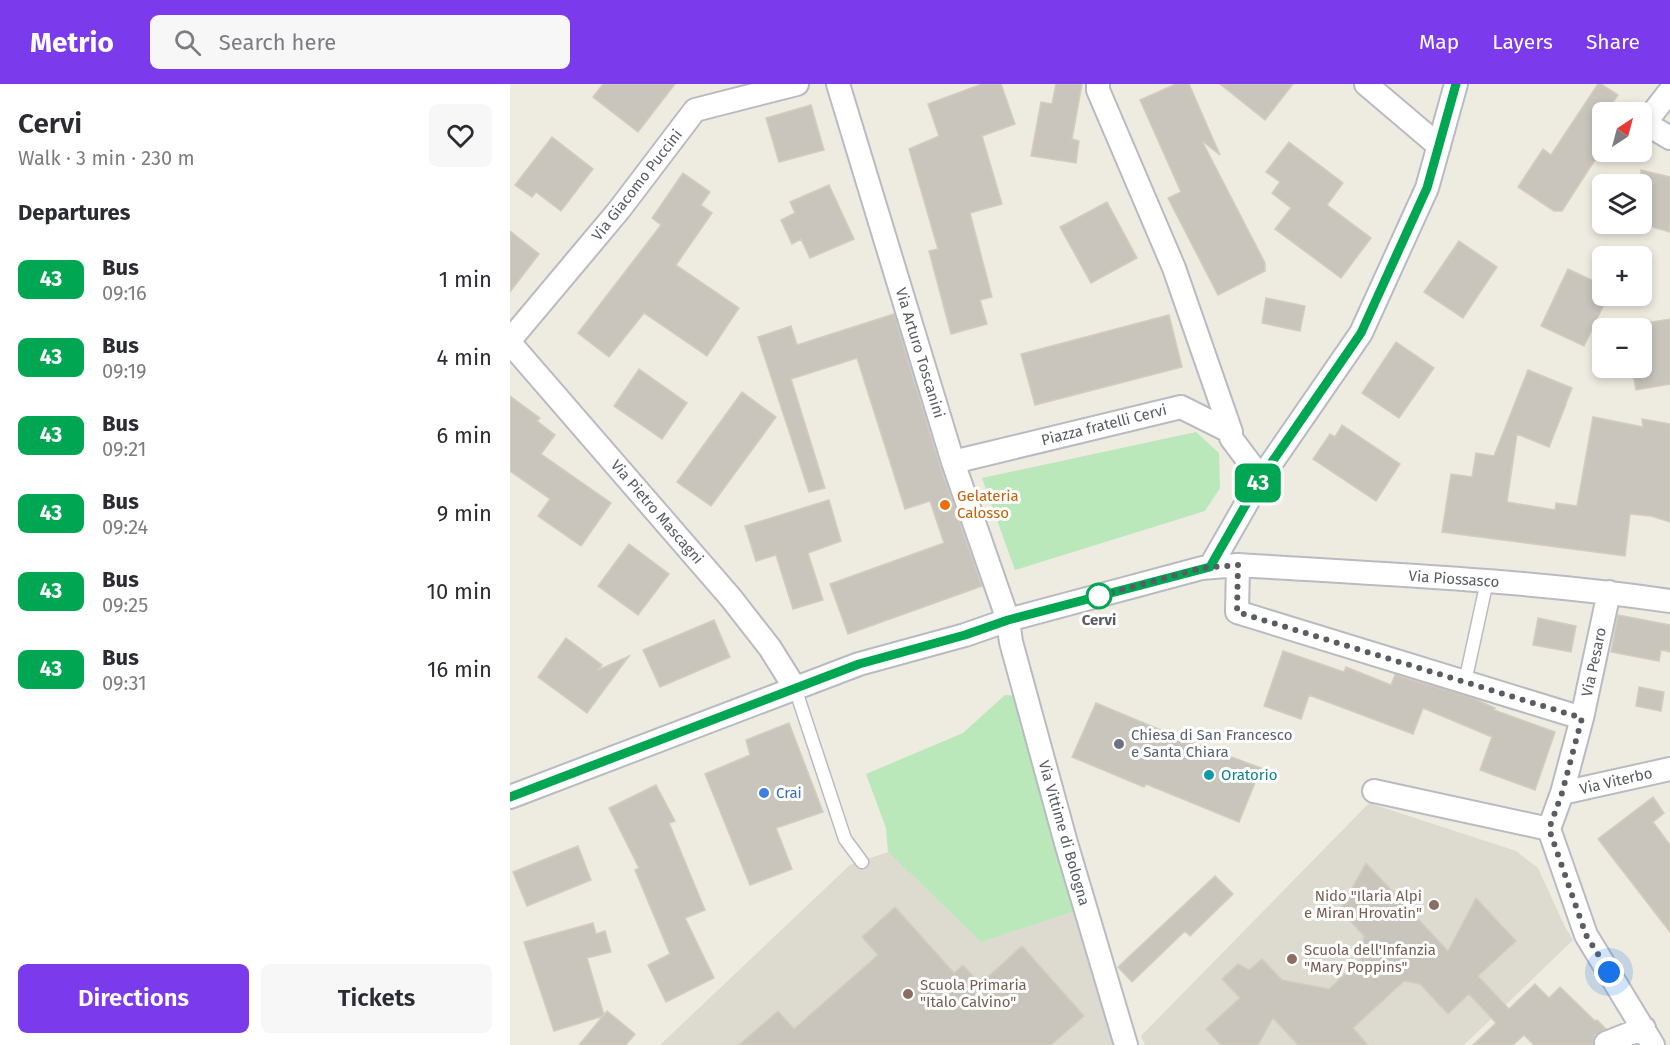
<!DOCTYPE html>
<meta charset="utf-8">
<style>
body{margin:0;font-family:"Fira Sans",sans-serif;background:#f7f7f7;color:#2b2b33;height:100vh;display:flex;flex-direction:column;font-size:22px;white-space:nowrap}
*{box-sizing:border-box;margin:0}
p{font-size:20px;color:#7c7c81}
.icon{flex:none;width:33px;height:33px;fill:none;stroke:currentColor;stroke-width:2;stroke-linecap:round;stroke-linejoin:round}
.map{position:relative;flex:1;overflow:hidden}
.sheet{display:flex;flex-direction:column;background:#fff;width:510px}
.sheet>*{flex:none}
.badge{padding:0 12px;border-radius:9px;font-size:21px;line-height:39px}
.needle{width:39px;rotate:36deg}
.buttons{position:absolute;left:1082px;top:18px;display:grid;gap:12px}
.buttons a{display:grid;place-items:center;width:60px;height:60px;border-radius:9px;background:#fff;box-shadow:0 3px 9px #0003;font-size:30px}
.you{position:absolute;width:30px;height:30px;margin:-15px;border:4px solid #fff;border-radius:50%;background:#1a73e8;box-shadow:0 0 0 9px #1a73e833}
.map>.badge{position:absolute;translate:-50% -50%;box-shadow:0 0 0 3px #fff}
h2{padding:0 18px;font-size:22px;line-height:54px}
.round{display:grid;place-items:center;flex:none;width:63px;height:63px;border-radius:9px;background:#f7f7f7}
.headline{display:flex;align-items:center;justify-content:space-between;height:102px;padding:0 18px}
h1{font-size:28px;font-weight:600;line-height:45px}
.cta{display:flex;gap:12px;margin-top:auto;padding:12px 18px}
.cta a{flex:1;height:69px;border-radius:9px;background:#7c3aed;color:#fff;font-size:24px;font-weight:600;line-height:69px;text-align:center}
.cta a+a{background:#f7f7f7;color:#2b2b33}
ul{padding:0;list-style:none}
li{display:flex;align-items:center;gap:18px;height:78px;padding:0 18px}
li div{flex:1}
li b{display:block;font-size:22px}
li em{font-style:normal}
li .badge{min-width:66px;font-weight:700;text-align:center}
header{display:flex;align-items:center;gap:36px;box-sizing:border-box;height:84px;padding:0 30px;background:#7c3aed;color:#fff}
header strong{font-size:28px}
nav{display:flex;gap:33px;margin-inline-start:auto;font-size:21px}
.search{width:420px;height:54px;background:#f7f7f7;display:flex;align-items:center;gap:15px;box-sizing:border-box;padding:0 21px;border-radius:9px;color:#7c7c81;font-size:22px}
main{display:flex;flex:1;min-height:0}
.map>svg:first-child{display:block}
</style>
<header>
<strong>Metrio</strong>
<div class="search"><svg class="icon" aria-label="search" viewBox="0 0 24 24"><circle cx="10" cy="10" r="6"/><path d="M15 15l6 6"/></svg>Search here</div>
<nav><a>Map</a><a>Layers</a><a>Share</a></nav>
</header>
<main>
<section class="sheet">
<div class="headline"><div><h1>Cervi</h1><p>Walk · 3 min · 230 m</p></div><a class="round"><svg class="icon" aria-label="heart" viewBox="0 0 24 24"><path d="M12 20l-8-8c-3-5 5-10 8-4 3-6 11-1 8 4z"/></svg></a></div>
<h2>Departures</h2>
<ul>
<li><span class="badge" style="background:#00a651;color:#fff">43</span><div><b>Bus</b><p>09:16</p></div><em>1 min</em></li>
<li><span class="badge" style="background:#00a651;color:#fff">43</span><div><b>Bus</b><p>09:19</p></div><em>4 min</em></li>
<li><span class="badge" style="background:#00a651;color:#fff">43</span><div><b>Bus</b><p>09:21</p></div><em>6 min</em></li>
<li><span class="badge" style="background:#00a651;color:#fff">43</span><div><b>Bus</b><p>09:24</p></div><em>9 min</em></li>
<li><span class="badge" style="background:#00a651;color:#fff">43</span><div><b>Bus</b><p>09:25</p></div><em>10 min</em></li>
<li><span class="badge" style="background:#00a651;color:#fff">43</span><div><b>Bus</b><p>09:31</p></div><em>16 min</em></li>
</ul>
<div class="cta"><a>Directions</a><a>Tickets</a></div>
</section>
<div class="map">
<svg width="1160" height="961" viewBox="0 0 1160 961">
<rect width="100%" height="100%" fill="#eeebe0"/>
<path fill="#dddacf" d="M859,719l147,48 22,17 27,59 8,13 -109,105h-319l-4,-9z
M378,768l93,90 94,-31 44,134h-459l190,-180z"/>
<path fill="#bae8ba" d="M686,348l23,21 1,35 -15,23 -190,59 -33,-92z
M495,611l13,1 57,215 -94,31 -93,-90 -2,-24 -20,-54 97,-41z"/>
<path fill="#c9c5bd" stroke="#d3cdbe" stroke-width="1.5" d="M93,0h72l-37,48 -45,-35z
M472,0h19l14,40 -33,12 20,68 -32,9 22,84 -12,3 7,24 -36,10 -22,-83 9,-2 -29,-100 30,-13 -11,-32z
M546,0h26l-10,55 7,2 -3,22 -45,-7 10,-54 11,2z
M666,0h13l31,71 -18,-14 63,122v8l-47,24 -50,-97 13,-6 -41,-92z
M710,0h73l-28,36z
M1088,0h3l17,11 -12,17h-4v37l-40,62h-8l-36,-24 25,-38 8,6z
M301,21l13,45 -45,12 -13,-44z
M42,53l41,32 -32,42 -25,-19 -4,5 -17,-12z
M779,58l54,41 -16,22 44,33 -30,40 -66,-49 16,-21 -19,-15 8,-11 -14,-10z
M1131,86l29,7v55l-29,-8z
M173,89l27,19 -9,13 11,8 -36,52 63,43 -32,48 -63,-43 -35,44 -31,-24 83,-108 -9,-7z
M319,101l25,54 -44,19 -9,-19 -9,5 -11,-24 14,-7 -5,-11z
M597,118l30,56 -46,25 -31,-56z
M0,147l29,23 -29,38z
M949,157l38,26 -34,51 -39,-26z
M1058,185l34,16v11h6l-24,50 -43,-20z
M756,214l39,8 -5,25 -38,-8z
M384,230l46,152 42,120 -134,48 -18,-50 114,-41 -14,-42 -25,8 -48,-151 -66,21 34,109 -16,4 -51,-155 33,-11 6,19z
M659,231l13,52 -147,38 -14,-51z
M1160,235v65l-34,6 -4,-22h9v-44z
M886,258l38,26 -35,50 -37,-25z
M129,285l48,34 -25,36 -48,-33z
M1018,286l44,18 -6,15h-2l2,1 -17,43 -32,-13 -10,68 48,8 1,-7 21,3 16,-89 50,10 -1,-8 28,5v98l-19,-6 -21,-2 -5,42 -183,-24 9,-58 21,3 4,-24 18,3z
M232,308l34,25 -65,89 -34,-24z
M0,312l30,22 -3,3 18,14 -14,19 70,49 -30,43 -43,-30 12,-17 -40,-28z
M832,341l58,39 -24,37 -63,-42 17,-25 5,3z
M319,416l12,41 -33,12 15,47 -30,9 -17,-54 -20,6 -11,-35z
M119,460l40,30 -31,41 -40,-29z
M1108,531l52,10v27l-9,-2 -2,11 -48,-9z
M1028,534l38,8 -5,26 -38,-7z
M204,536l16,37 -70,30 -17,-37z
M56,554l36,27 -4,5 31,-14 -42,57 -49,-36z
M773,567l61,21 2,-5 45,18 4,-10 78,23 22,10 -1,2 61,22 -20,58 -55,-20 12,-33 -69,-29 -10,26 -104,-39 -8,24 -37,-13z
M1129,603l25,5 -3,19 -25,-5z
M586,619l79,33 86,32 -22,54 -93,-38 -2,3 -72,-30z
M279,639l34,89 -47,16 16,41 -42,16 -45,-111 45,-19 -4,-15z
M146,701l19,36 -6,2 36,87 -20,8 29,60 -48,24 -18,-37 22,-11 -35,-84 4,-2 -30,-60z
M1143,713l11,16 -11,9 17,23v87l-72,-93z
M68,762l13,34 -64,26 -14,-34z
M856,779l82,88 28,-53 40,43 -38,35 31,33 26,-25 14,14 11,-11 35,34 2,-1 9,9 -11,6 -2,10h-59l-10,-10 -11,10h-40l23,-22 -27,-29 -21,20 -28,-30 -16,-3 -51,47 15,17h-70l-25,-27 -15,27h-37l-15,-16 34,-31 -18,-19 16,-15 11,6 13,-11 20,21 47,9 31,-29 4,-24 -24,-26z
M705,792l18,18 -43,42 -5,-5 -53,51 -14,-15z
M385,823l59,66 9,-8 17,19 42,-38 62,70 -33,29h-312l39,-34 16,18 84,-74 -16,-18z
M83,839l3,11 9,-3 6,21 -24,6 17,57 3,-4 28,23 -9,11h-47l24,-29 -49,15 -30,-89z"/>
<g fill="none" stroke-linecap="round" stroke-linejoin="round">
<g stroke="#b8bbc1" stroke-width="15">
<path id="lane" d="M955,598l22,-101
M285,604l50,151 17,23"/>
</g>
<g stroke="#b8bbc1" stroke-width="26">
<path id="street" d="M328,0l115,378 55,158 3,22 55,201 60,202
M588,0v6l76,178 57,164
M856,0l73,62
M1160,7l-25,32 25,15
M0,256l109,-130 76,-100 102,-26
M0,259l221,255 39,50 25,40
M443,378l228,-55 50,25v6l30,40
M728,481l-1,47 345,106
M700,483l51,-89 100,-145 66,-145 29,-104
M1099,508l-27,126 -20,75 -13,36 37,106 67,110
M864,707l175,38
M1052,709l108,-24
M0,713l349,-133 106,-29 43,-15 194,-52 36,-3c144,9 289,15 432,36
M1096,959l38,-15"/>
</g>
<use href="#lane" stroke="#fff" stroke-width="12"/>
<use href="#street" stroke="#fff" stroke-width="22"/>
</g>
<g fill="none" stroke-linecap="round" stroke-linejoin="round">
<g stroke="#fff" stroke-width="14">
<path id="line" d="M0,713l349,-133 106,-29 43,-15 202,-53 51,-89 100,-145 66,-145 29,-104"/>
</g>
<use href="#line" stroke="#00a651" stroke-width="9"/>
<path stroke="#595d63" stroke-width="6" stroke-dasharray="0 10.8" d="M589,512l-4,1 107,-29 36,-3 -1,47 345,106 -20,75 -13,36 37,106 23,37"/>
</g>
<circle fill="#e8710a" stroke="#fff" stroke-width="2" cx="435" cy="421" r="6"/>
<circle fill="#fff" stroke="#00a651" stroke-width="3" cx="589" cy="512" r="12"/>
<circle fill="#6b7280" stroke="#fff" stroke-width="2" cx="609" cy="660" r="6"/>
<circle fill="#0f9aa8" stroke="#fff" stroke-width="2" cx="699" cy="691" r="6"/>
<circle fill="#3f7fe0" stroke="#fff" stroke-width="2" cx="254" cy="709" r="6"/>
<g fill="#8d6e63" stroke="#fff" stroke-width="2">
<circle cx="924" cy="821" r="6"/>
<circle cx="782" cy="875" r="6"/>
<circle cx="398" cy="910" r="6"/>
</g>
<g text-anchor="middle" stroke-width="6" stroke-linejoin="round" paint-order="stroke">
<g font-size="15" fill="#595d63" stroke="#fff">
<text transform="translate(127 101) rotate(-52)" y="5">Via Giacomo Puccini</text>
<text transform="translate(410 269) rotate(73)" y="5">Via Arturo Toscanini</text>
<text transform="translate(594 341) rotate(-14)" y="5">Piazza fratelli Cervi</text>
<text transform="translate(147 428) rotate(49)" y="5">Via Pietro Mascagni</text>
<text transform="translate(944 495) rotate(4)" y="5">Via Piossasco</text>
<text transform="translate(1084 578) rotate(-78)" y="5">Via Pesaro</text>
<text transform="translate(1106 697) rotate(-13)" y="5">Via Viterbo</text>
<text transform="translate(554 749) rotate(74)" y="5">Via Vittime di Bologna</text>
</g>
<g font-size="15" fill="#c56008" stroke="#fff" text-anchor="start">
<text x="447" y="417">Gelateria<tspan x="447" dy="17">Calosso</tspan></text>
</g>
<g font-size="15" font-weight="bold" fill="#595d63" stroke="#fff">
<text x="589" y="541">Cervi</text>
</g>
<g font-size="15" fill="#5b616d" stroke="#fff" text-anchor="start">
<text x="621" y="656">Chiesa di San Francesco<tspan x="621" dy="17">e Santa Chiara</tspan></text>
</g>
<g font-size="15" fill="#0d838f" stroke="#fff" text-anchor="start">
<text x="711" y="696">Oratorio</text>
</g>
<g font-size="15" fill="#366cbe" stroke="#fff" text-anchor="start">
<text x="266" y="714">Crai</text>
</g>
<g font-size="15" fill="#785e54" stroke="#fff" text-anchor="start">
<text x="912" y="817" text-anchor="end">Nido "Ilaria Alpi<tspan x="912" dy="17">e Miran Hrovatin"</tspan></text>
<text x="794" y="871">Scuola dell'Infanzia<tspan x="794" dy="17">"Mary Poppins"</tspan></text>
<text x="410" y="906">Scuola Primaria<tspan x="410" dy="17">"Italo Calvino"</tspan></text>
</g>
</g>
</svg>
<div class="buttons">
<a><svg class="needle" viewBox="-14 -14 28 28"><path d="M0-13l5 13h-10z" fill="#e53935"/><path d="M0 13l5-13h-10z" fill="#7c7c81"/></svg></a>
<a><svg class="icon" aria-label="layers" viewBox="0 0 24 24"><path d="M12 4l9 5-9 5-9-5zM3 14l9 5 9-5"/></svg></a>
<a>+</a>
<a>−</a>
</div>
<div class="you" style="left:1099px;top:888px"></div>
<b class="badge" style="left:748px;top:399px;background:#00a651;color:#fff">43</b>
</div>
</main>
